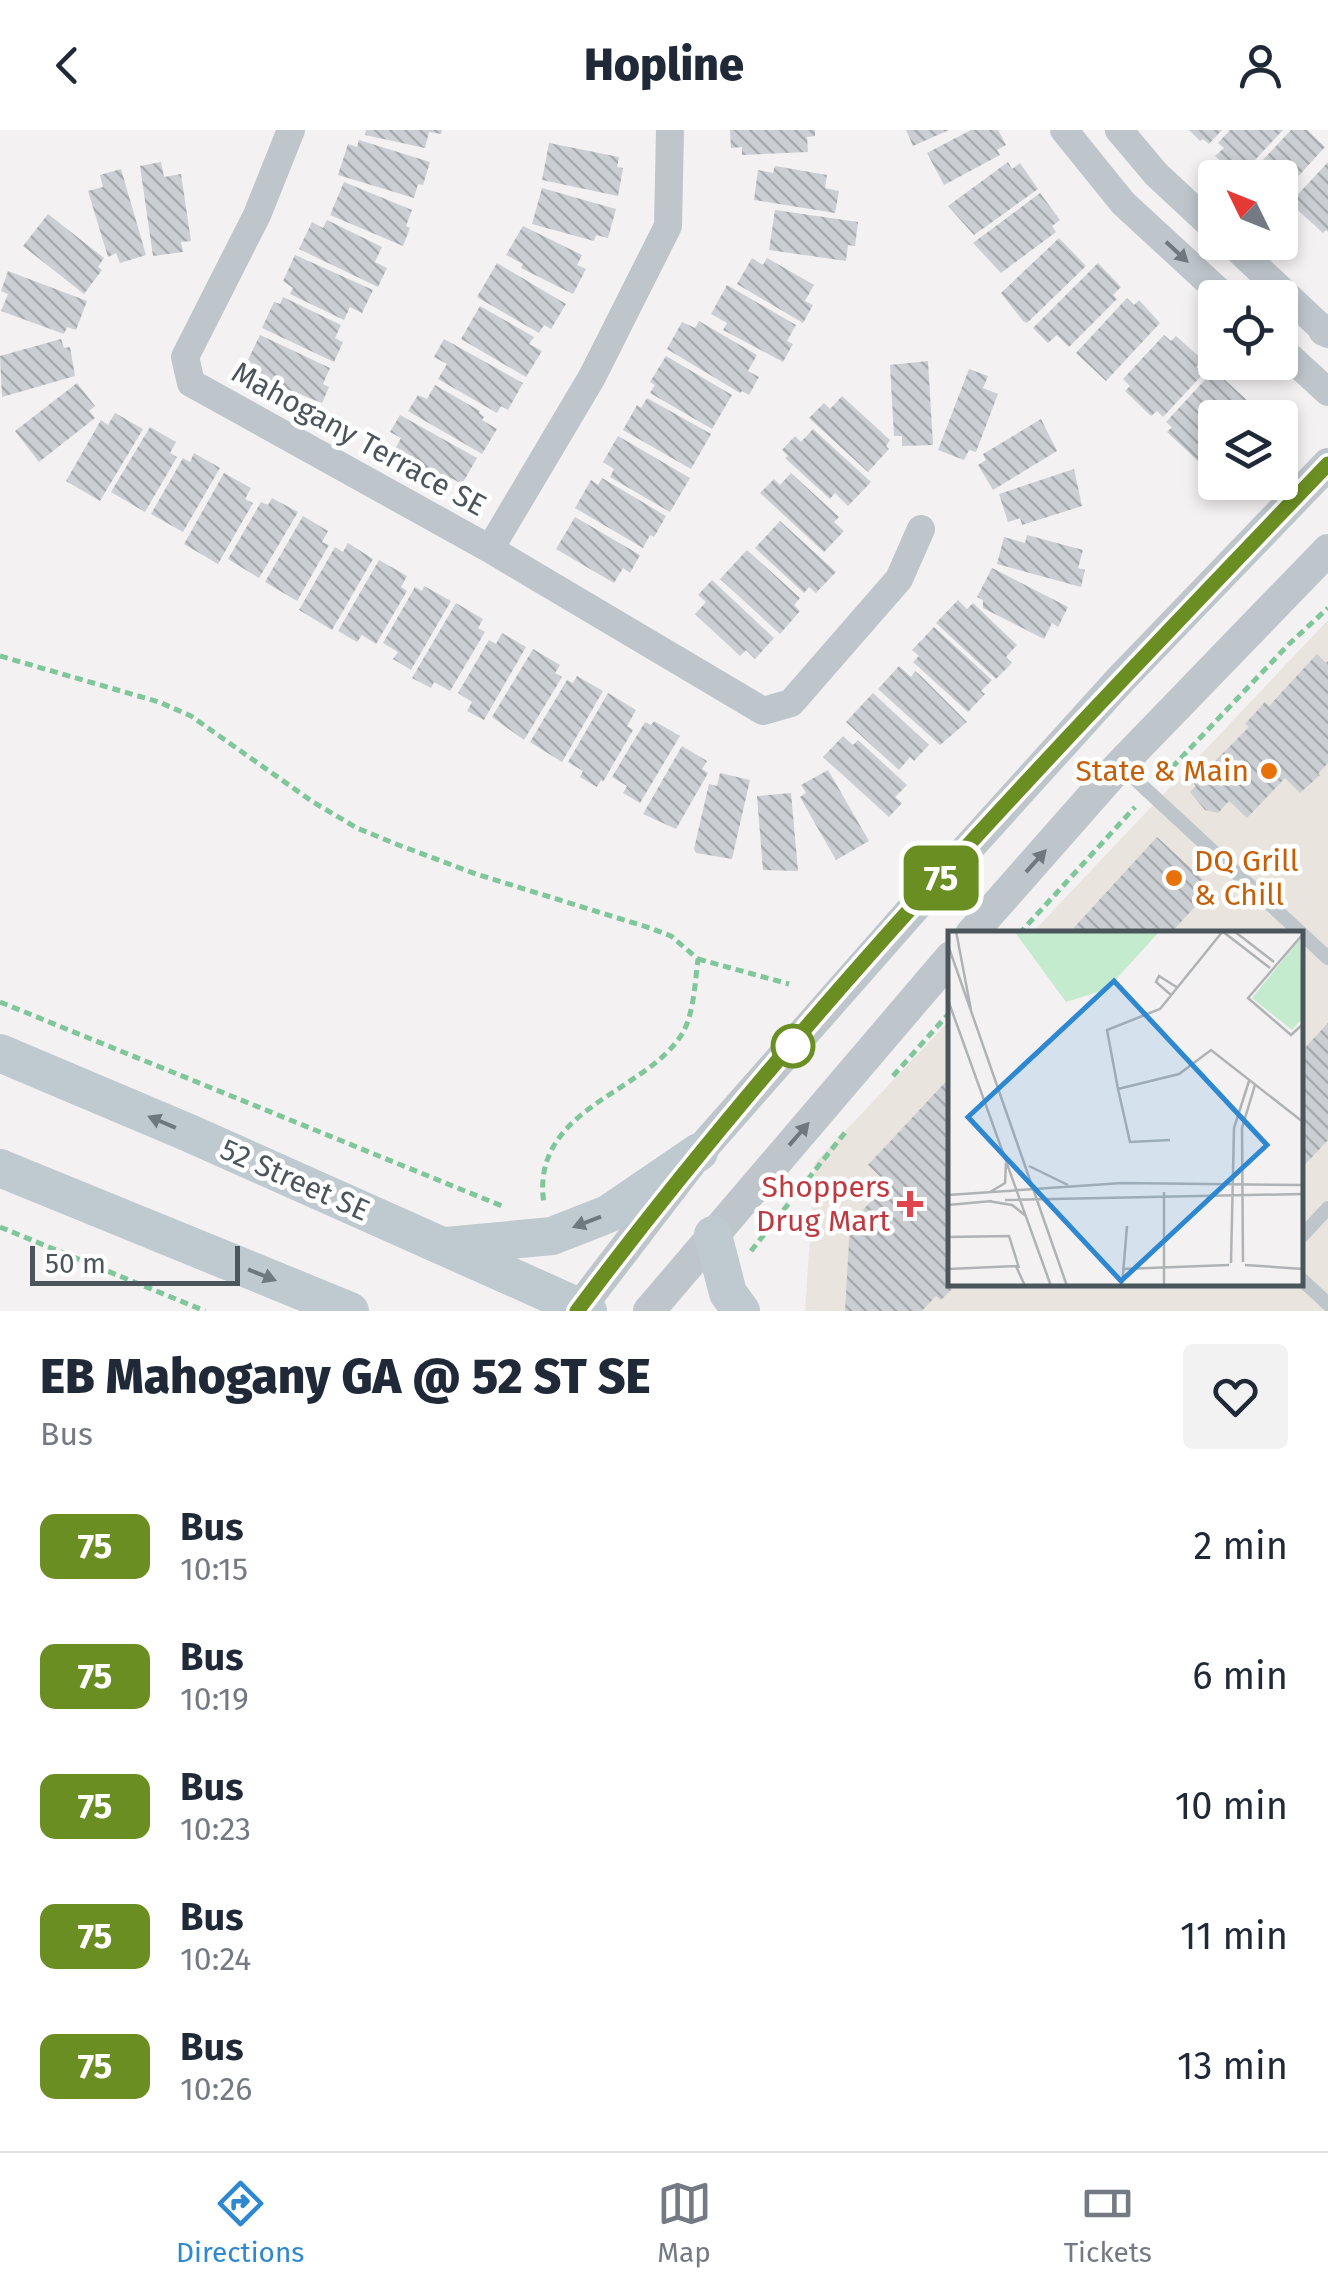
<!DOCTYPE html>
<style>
body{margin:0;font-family:"Fira Sans",sans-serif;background:#f2f2f3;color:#1f2937;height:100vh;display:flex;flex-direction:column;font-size:38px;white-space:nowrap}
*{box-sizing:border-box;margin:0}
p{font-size:32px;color:#747a83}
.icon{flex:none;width:55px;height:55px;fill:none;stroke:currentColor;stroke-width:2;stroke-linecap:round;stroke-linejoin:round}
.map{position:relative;height:1181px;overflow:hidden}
.drawer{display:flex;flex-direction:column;background:#fff;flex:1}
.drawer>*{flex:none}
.badge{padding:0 20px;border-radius:15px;font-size:35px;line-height:65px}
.needle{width:65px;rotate:313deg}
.tools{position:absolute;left:1198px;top:30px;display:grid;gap:20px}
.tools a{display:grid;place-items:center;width:100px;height:100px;border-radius:10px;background:#fff;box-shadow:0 5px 15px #0003;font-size:50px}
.scale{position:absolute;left:30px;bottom:25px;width:210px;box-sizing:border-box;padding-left:10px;border:5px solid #4b565c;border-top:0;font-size:28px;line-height:35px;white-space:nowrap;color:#4b565c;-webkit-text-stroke:8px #fff;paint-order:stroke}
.map>.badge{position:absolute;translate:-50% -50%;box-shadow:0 0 0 5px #fff}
.round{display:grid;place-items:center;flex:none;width:105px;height:105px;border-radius:10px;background:#f2f2f3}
.overview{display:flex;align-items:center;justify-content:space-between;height:170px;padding:0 40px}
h1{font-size:48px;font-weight:800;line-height:75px}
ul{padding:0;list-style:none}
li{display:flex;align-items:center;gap:30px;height:130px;padding:0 40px}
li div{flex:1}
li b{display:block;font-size:38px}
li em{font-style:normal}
li .badge{min-width:110px;font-weight:700;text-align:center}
header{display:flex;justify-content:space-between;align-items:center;height:130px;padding:0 40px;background:#fff;font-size:45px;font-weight:800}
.menu{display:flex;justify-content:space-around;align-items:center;height:140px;border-top:2px solid #e0e1e3;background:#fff;font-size:28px;color:#747a83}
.menu a{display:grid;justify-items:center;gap:5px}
.menu .active{color:#2d88d1}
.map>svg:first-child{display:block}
</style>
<header><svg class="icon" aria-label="back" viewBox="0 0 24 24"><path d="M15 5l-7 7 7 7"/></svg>Hopline<svg class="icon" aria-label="person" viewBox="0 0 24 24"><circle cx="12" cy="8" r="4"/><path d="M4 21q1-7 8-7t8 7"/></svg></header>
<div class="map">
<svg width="1328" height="1181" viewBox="0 0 1328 1181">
<defs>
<pattern id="building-back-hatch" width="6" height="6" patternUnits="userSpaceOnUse" patternTransform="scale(2.5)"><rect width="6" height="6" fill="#cbcfd3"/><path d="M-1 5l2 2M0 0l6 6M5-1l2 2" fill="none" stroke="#a7abae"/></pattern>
</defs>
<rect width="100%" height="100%" fill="#f3f1f1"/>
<path fill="#e9e5de" d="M1328,490v691h-523l10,-148 135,-143 1,264h349v-350l-268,-1z"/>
<path fill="url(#building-back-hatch)" d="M366,0h76l-1,4 -12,-2 -4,16 -60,-13z
M730,0h85v6l-8,1 1,15 -66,3v-8l-11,1z
M906,0h43l-36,16z
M971,0h27l8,15 -9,5 3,5 -56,30 -17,-32z
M1189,0h33l-13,14 -6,-5 -3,2z
M1230,0h53l-45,48 -23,-22 9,-8 -6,-5z
M1291,0h16l18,17 -45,49v-18h-34z
M359,10l71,22 -7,23 -5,-1 -4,14 -76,-23 10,-31 9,3z
M549,13l70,14 -2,10 6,1 -5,28 -76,-16z
M161,32l3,15 17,-3 10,67 -10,1 2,10 -30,4 -13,-90z
M1008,32l4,7 8,-6 18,26 -64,46 -26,-29z
M1328,32v70l-2,-2 -3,3 -33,-30z
M775,36l52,9 -2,13 14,3 -4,22 -81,-13 4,-30 15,3z
M121,39l25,86 -26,8 -4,-10 -8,4 -20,-66 15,-4 -3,-12z
M344,52l68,28 -6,16 4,2 -7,18 -73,-31z
M542,58l74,21 -8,29 -12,-3 -2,6 -62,-17z
M1040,63l20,27 -8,6 4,6 -55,41 -28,-30z
M775,80l83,12 -3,24 -7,-1 -2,16 -77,-11z
M48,84l56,44 -6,9 4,3 -18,24 -61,-48z
M327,90l55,27 -7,15 12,6 -9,19 -79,-38 13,-27 11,6z
M523,96l59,29 -5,10 9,4 -13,25 -52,-26 2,-4 -17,-9z
M1059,108l27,28 -59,57 -4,-2 -22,-28z
M295,125l78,35 -11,23 -12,-6 -6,13 -54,-26 3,-6 -10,-7z
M752,128l11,7 4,-7 47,27 -9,16 8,4 -10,18 -66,-39z
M497,133l69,41 -15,25 -7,-4 -5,8 -62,-36z
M1098,133l23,24 -8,8 4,4 -48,48 -12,-12 -9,8 -15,-15z
M8,141l79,30 -11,29 -9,-3 -3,7 -63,-23 7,-17 -7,-3z
M727,155l69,40 -9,16 6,3 -10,18 -60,-32 4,-7 -16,-9z
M283,167l58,28 -6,13 8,4 -9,20 -72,-34 12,-26 6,2z
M1127,168l7,7 5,-5 21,23 -54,58 -30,-28z
M480,176l54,31 -5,7 13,7 -16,26 -65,-38z
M699,191l58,34 -9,16 11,6 -10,18 -7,-4 -2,2 -73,-44 15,-27 13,6z
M260,205l70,33 -7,16 6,3 -7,16 -65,-26 4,-8 -14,-7z
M1164,205l7,6 5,-5 27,24 -7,7 7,7 -40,43 -6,-6 -6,5 -26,-25 5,-5 -7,-7z
M61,209l3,9 6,-1 5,29 -73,21 -2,-41z
M444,209l79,44 -15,27 -7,-4 -4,7 -59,-34 9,-15 -13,-7z
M666,226l66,39 -20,34 -62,-36 5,-8 -5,-3z
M928,231l5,84 -31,1v-10h-8l-4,-71z
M969,239l19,7 -5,12 15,6 -22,58 -7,-2 -5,10 -26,-10z
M1214,240l35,32 -7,8 8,8h-35v41l-8,-8 -9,10 -31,-29 5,-5 -6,-5z
M77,253l18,23 -6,5 6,7 -56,44 -24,-31z
M435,255l45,26 -1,2 5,4 -2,3 15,9 -15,25 -74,-43 10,-16 9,4z
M842,266l48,44 -4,6 3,3 -21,23 -59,-54 15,-15 6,6z
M647,268l64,36 -20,35 -68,-39 14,-25 4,3z
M115,283l28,16 -43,72 -34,-20 35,-61 7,5z
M400,285l77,43 -15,26 -11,-6 -3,6 -55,-31 8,-15 -11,-6z
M1041,289l16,32 -64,39 -15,-25 8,-5 -3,-6z
M150,297l26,15 -6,11 7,4 -32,55 -34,-20z
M813,299l58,53 -23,24 -13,-13 -5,6 -45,-41 3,-2 -6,-6 13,-14 6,6z
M618,306l72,42 -20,34 -60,-35 4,-8 -11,-7z
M194,323l26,15 -37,64 -32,-18 32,-56 7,4z
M1074,339l8,37 -60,19 -2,-7 -12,4 -9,-28z
M224,343l27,15 -6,11 8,4 -35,61 -34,-20z
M791,343l48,44 -5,5 10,9 -20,21 -64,-59 14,-14 6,6z
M602,348l64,38 -12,21 -4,-2 -7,13 -68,-40 16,-28 7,5z
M272,368l26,14 -39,66 -31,-19 33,-57 7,3z
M303,386l25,15 -6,11 7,3 -32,56 -32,-19z
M575,387l65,38 -10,18 -7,-5 -9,15 -58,-34z
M780,391l56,51 -20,21 -7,-6 -5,6 -49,-45z
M1027,405l56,15 -5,18 7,2 -4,17 -84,-23 7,-27 21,6z
M348,413l25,16 -41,71 -33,-20 36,-63 8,5z
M747,420l53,48 -6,7 6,6 -20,23 -60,-55z
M379,430l28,16 -6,11 6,4 -31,53 -14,-9 -5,7 -19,-11z
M992,438l76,39 -10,20 -6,-4 -8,16 -61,-31v-8l-6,-3z
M712,450l62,58 -19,21 -9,-9 -6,6 -45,-42 11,-12 -8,-7z
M424,456l27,15 -40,69 -18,-11 5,-7 -15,-9 32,-56 7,4z
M958,470l9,9 6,-6 44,42 -11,12 6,6 -16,16 -60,-56z
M456,473l27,16 -5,9 7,4 -35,59 -16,-9 -3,6 -19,-10z
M934,497l58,53 -11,11 4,3 -17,18 -55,-50 6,-6 -7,-6z
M502,503l24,14 -42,73 -17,-9 5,-9 -14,-9 31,-53 7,4z
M533,519l27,16 -5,8 7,4 -38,63 -32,-23z
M1317,524l9,9 2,-2v102l-10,11 2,1 -20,18 -15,-15 -38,40 -18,-17 -11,12 -13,-3 -15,-18 6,-6 -3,-3 56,-56 -4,-3 20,-22 4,4z
M899,536l12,11 4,-6 6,5 46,46 -27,23 -62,-56z
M577,546l26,15 -41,71 -32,-20 37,-62 6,3z
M608,563l28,17 -9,16 6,4 -30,52 -2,-2 -4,7 -17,-10 3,-6 -15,-9z
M873,563l56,52 -15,16 -4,-4 -11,13 -53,-48z
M654,591l26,15 -40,67 -17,-10 4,-7 -15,-9 33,-55 6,3z
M843,606l10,9 5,-5 49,45 -12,12 7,6 -13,14 -66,-60z
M682,616l25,15 -5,8 6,4 -32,56 -33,-15z
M828,640l41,71 -33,19 -36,-63 6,-4 -5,-8z
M720,643l30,7 -18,79 -36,-6 -2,-4 15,-65 8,2z
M791,663l7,78 -35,-1 -6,-74z
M1157,707l55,51 -42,46h-102z
M1328,893v117l-28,30v-117z
M951,946v208h6l-16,16 -5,-4 -14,15h-77l5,-88 38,-39 -20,-19z"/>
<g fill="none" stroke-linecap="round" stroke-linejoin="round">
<path stroke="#80c69b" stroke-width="5" stroke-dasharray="8 5" stroke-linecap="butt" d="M0,526l159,46 32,14 122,86 44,26 39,16 80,30 174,54 21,8 27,23c-3,23 -4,55 -16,75 -37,60 -153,74 -138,170
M1163,647l126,-133 39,-36
M1019,804l116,-127
M698,829l91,25
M0,872l502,204
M893,946l58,-65
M0,1097l205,84
M751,1121l96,-121"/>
<path stroke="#bec6cc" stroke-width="14" d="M1121,636l207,192
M1300,1108l28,-30
M1300,1148l28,26"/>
<path stroke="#bec6cc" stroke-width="28" d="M291,0l-34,85 -72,142 6,26 299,166 102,-172 76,-151 2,-96
M1064,0l59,73 103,95
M1119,0l37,44 59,55
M1230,112l98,92
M1280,218l48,44
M490,419l273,162 28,-8 108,-124 22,-50"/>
<path stroke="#bec6cc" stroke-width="32" d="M1324,200l4,1
M971,804l149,-169 208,-215
M577,1181l122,-159 212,-241 210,-232 207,-215
M649,1181l302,-354"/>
<path stroke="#bfc9d0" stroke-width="38" d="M0,923l189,80 399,178
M0,1038l350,143
M713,1105l15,58 13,18
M446,1116l106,-10 56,-22 91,-62"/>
</g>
<defs><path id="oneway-solid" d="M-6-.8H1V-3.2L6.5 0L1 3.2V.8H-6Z" transform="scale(2.5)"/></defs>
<g fill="#6e787e">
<use href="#oneway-solid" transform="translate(1177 122) rotate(43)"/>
<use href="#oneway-solid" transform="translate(1036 731) rotate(-48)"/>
<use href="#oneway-solid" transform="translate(799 1004) rotate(-49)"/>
</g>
<g fill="#6e787f">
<use href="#oneway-solid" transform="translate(162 992) rotate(-157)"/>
<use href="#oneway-solid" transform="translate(587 1092) rotate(159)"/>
<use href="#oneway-solid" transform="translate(262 1145) rotate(22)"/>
</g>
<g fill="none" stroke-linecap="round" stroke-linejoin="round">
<g stroke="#fff" stroke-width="22">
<path id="line" d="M577,1181c226,-302 491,-575 751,-847"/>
</g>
<use href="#line" stroke="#6b8e23" stroke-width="15"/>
</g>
<g fill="#e8710a" stroke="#fff" stroke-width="4">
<circle cx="1269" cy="641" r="10"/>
<circle cx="1174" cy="748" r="10"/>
</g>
<circle fill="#fff" stroke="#6b8e23" stroke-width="5" cx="793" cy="916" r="20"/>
<path fill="#e0444e" stroke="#fff" stroke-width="4" d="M905 1059h10v10h10v10h-10v10h-10v-10h-10v-10h10z"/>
<g text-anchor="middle" stroke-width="9" stroke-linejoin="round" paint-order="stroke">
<g font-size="30" fill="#4b565c" stroke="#fff">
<text transform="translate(359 309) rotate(29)" y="10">Mahogany Terrace SE</text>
<text transform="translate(295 1050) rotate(24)" y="10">52 Street SE</text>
</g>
<g font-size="30" fill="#c56008" stroke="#fff" text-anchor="end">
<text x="1249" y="651">State &amp; Main</text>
<text x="1194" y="741" text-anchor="start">DQ Grill<tspan x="1194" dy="34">&amp; Chill</tspan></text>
</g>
<g font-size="30" fill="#be3a42" stroke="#fff" text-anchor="end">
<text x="890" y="1067">Shoppers<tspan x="890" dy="34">Drug Mart</tspan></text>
</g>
</g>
<g transform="translate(948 801)">
<rect width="355" height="355" fill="#f3f1f1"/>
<path d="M66,0h146l-53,58 -41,13zM352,8l3,79 -11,12 -40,-32z" fill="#c5ebcf"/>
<path fill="none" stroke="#b0b3b5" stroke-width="2.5" d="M8,0l15,79M274,0l48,37M275,0l-63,78 -53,21 11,59 61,-15 32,-24 92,72M286,0l40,31M355,3l-55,64 43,37 12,-11M0,14l119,341M223,64l-15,-13 3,-6 19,12M0,69l103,286M170,158l12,53 40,-2M355,202v34M81,235l39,19M42,261l15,-9 1,-20M216,261v94M0,264l174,-12 181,2M57,269l298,-6M40,270l24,4 14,11M0,274l44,-4M0,306l61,-1 10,32M295,331l-1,-134 13,-43M283,332l3,-135 15,-47M297,334l58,4M0,338l68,-3 9,20M174,338l107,-4M174,355l5,-60"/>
<path fill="#2d88d1" fill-opacity="0.15" stroke="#2d88d1" stroke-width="5" d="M166,50l153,164 -146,136 -153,-164z"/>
<rect width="355" height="355" fill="none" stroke="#4b565c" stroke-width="5"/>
</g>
</svg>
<div class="tools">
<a><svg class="needle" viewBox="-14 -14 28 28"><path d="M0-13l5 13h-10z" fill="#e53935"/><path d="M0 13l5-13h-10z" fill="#747a83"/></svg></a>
<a><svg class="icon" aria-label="locate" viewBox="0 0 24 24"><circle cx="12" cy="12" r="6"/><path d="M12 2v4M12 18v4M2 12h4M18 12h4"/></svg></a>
<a><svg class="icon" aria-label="layers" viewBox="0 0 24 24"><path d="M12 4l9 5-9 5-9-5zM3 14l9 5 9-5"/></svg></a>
</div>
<div class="scale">50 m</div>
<b class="badge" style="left:941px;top:748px;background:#6b8e23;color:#fff">75</b>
</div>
<section class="drawer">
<div class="overview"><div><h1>EB Mahogany GA @ 52 ST SE</h1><p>Bus</p></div><a class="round"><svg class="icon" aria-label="heart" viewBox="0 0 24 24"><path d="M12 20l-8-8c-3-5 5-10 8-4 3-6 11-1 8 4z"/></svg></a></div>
<ul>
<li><span class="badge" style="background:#6b8e23;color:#fff">75</span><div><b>Bus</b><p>10:15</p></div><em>2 min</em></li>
<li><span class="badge" style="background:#6b8e23;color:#fff">75</span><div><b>Bus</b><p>10:19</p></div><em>6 min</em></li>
<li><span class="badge" style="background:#6b8e23;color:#fff">75</span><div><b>Bus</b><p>10:23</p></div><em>10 min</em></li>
<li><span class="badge" style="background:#6b8e23;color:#fff">75</span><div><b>Bus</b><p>10:24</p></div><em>11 min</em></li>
<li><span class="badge" style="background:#6b8e23;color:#fff">75</span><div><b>Bus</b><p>10:26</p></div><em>13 min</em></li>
</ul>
</section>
<nav class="menu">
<a class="active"><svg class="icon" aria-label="directions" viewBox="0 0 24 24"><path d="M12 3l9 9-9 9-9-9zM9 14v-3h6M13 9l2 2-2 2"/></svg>Directions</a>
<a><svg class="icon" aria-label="map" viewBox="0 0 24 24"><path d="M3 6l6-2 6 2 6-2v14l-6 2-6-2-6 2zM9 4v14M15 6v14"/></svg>Map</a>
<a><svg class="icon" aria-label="tickets" viewBox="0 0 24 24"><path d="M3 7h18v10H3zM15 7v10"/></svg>Tickets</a>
</nav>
